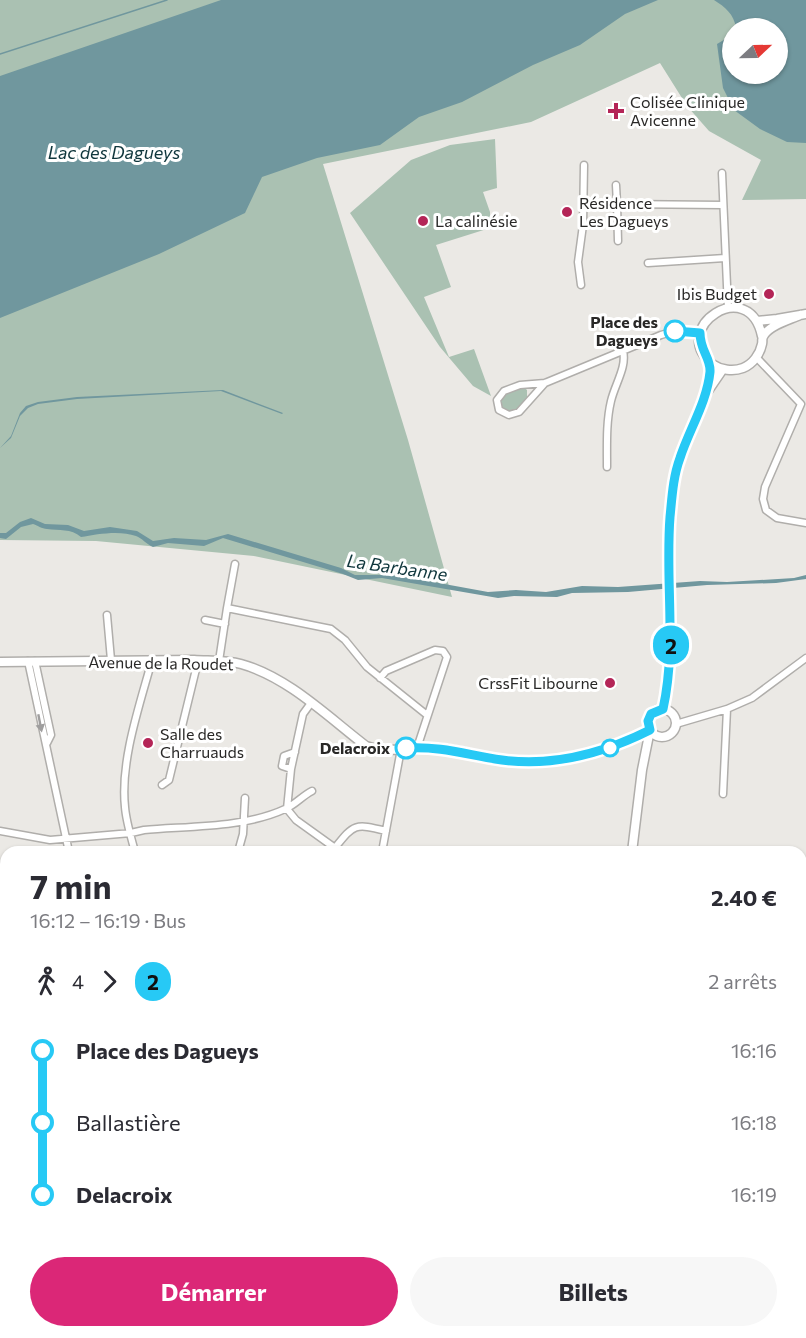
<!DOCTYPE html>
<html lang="fr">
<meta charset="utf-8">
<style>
body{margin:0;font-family:Commissioner,sans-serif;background:#f7f7f7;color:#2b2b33;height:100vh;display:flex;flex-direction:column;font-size:22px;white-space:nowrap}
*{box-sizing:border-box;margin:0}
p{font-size:20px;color:#7c7c81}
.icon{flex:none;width:33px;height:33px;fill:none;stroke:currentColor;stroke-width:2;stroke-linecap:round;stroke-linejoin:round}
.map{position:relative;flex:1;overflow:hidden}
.side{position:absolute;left:0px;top:846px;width:807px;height:492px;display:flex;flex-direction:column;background:#fff;border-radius:18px 18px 0 0;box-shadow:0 2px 4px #0004}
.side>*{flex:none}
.badge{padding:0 12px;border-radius:20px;font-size:21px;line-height:39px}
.needle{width:39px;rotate:68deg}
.controls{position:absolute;left:722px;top:18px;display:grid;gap:12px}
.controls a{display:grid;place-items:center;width:66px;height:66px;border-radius:50%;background:#fff;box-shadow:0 2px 4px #0004;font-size:30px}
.map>.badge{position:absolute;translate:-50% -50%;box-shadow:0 0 0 3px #fff}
.legs{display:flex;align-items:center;gap:9px;height:66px;padding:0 30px;font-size:20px}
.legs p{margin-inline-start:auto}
.summary{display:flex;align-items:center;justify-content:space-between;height:102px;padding:0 30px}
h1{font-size:33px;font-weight:700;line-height:45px}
.button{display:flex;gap:12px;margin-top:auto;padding:12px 30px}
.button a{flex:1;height:69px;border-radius:36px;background:#db2777;color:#fff;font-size:24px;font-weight:700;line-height:69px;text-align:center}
.button a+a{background:#f7f7f7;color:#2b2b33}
ul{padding:0 30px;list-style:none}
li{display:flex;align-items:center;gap:21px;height:72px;font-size:22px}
li i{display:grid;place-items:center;width:9px;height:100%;margin:0 8px;background:currentColor}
li i::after{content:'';width:15px;height:15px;margin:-8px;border:4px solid;border-radius:50%;background:#fff}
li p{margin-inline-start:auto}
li:first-child i{background:linear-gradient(#0000 50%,currentColor 0)}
li:last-child i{background:linear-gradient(currentColor 50%,#0000 0)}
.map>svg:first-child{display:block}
</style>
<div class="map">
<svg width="806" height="1338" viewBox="0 0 806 1338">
<rect width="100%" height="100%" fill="#ebe9e5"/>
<path fill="#aac1b2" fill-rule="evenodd" d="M0,0h806v199l-64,1 19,-40 -52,-29 -22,-25 -27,-43 -129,59 -208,42 85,276 44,157 -198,-41 -158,-15 -96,-1zM732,28h45v46h-45z
M495,139l2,49 -14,4 7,20v16l-54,17 15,42 -27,10 25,60 25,-8 17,47 -18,-10 -33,-39 -90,-134 61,-53 39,-15z
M524,387l3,3v8l-10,12 -9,2 -8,-7 -1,-5 5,-7z"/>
<path fill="#70979e" d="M221,0h437l-33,14 -45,31 -47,20 -71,37 -43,15 -39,28 -63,13 -55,19 -17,36 -86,41 -159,64v-242z
M714,0h92v143l-19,-1 -27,-13 -26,-19 -11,-22 -6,-44 15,-9v39h45v-46h-41c-2,-14 -11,-21 -22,-28z
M223,390l60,23 -1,1 -61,-23 -144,8 -39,5 -10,4 -8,8 -9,22 -11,10 11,-12 9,-23 6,-7 12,-4 39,-5z
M31,518l14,6 23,1 16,6 26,-4 27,4 16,10 21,-3 32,2 22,-6 113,34 14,7h40l93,17 28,-2 30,2 36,-6 36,1 82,-6 27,1 67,-4 12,-3v4l-30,4 -69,2 -79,7 -56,1 -15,4 -43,-1 -16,2 -116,-20 -24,2 -15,-6 -120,-36 -19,8 -36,-3 -15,4c-7,-3 -11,-9 -17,-11 -16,-6 -39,-2 -55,1 -10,-9 -22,-6 -34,-8 -5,0 -10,-4 -14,-5l-12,3 -15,12 -6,-1v-5h6l14,-11z"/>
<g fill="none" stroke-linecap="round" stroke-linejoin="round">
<path stroke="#70979e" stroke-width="1.5" d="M0,54l167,-54"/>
<g stroke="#b0aeab" stroke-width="9">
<path id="street" d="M722,173l6,135
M616,185l1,19
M618,241l-1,-37 106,1
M648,263l77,-5
M581,285l-3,-23 5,-37 1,-60
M756,357l45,47 -36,83 -2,12 3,11 11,8 29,5
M545,383l-26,29 -10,3 -10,-5 -2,-10 7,-9 16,-6 25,-2 116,-48 14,-4 25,2
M607,467c0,-22 -1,-45 4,-66 4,-17 16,-34 12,-50
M227,608l8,-44
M107,615l4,45
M205,620l20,4
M28,661l41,191
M35,661l16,74 -4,8
M219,661l8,-53 104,21 14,11 22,27 60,48
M380,678l6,-7 49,-21 8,1 4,6 -30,91
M311,703l-8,11 -12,55 -4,40 9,11 39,28
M676,724l51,-15 25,-11 54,-40
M291,769l-9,-3 2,-10 11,-4
M162,785l7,-5 29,-119
M723,794l4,-85
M0,831l50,9 81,-7 13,-3c45,-4 100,-2 141,-21 10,-4 17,-13 27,-18
M334,849c20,-25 20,-26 52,-18
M135,852c-4,-15 -9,-31 -10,-45 -5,-46 15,-103 27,-147
M238,852l5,-18 2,-36
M382,852l19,-103
M801,949l5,-1
M801,954l5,18
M0,992h6
M0,1046l6,1"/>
</g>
<g stroke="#b0aeab" stroke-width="11">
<path id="secondary" d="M757,321l20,-2 29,-5
M762,336c-13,-62 -94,-8 -50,28 9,6 21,8 31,4 10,-4 17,-14 19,-24 1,-4 -1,-5 2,-9 6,-10 25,-15 36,-20
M708,391l15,-22
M0,662l194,-2c16,1 32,0 47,4 47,13 87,53 125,82 23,8 49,1 73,2 22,2 42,9 64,12 51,6 102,-6 147,-30
M663,709c15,-73 -2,-147 10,-220 6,-44 36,-83 37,-127
M648 723a14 14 0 1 1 28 0a14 14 0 1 1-28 0Z
M632,852l10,-82 8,-40"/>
</g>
<g stroke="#b0aeab" stroke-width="12">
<path id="primary" d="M801,1168l5,-2
M0,1172h6"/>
</g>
<use href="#street" stroke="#fff" stroke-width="6"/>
<use href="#secondary" stroke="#fff" stroke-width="8"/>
<use href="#primary" stroke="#fff" stroke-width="9"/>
<g stroke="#474644" stroke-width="4">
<path id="rail" d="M801,1234h5
M336,1338l23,-6"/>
</g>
<use href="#rail" stroke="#fff" stroke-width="1.5" stroke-dasharray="4.5" stroke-linecap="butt"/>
</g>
<defs><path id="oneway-solid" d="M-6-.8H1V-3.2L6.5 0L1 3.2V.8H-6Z" transform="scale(1.5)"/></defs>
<use fill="#9f9e9e" href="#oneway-solid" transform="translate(40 723) rotate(79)"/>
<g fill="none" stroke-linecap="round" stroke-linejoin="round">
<g stroke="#fff" stroke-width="14">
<path id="line-1" d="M406,748c37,-2 61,7 96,12 52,7 102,-7 148,-30l-2,-9 3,-7 12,-5c14,-63 2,-128 7,-192 2,-20 3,-40 10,-59 9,-28 27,-56 30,-86 1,-14 -10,-21 -10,-39l-25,-2"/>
</g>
<use href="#line-1" stroke="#27c9f5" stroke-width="9"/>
</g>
<g fill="#b42557" stroke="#fff" stroke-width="2">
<path d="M613 102h6v6h6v6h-6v6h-6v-6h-6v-6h6z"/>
<circle cx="567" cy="212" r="6"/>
<circle cx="423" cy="221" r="6"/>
<circle cx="769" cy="294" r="6"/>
<circle cx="610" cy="683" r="6"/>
<circle cx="148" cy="743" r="6"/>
</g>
<g fill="#fff" stroke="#27c9f5" stroke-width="3">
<circle cx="675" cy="331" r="10"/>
<circle cx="406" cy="748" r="10"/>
<circle cx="610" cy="748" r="8"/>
</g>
<g text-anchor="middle" stroke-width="6" stroke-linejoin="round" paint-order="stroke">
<g font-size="16" fill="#292827" stroke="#fff" text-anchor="start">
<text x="630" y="108">Colisée Clinique<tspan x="630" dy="18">Avicenne</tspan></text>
<text x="579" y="209">Résidence<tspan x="579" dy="18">Les Dagueys</tspan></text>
<text x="435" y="227">La calinésie</text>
<text x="757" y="300" text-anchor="end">Ibis Budget</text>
<text x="598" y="689" text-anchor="end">CrssFit Libourne</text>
<text x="160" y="740">Salle des<tspan x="160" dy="18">Charruauds</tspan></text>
</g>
<g font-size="16" font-weight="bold" fill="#292827" stroke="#fff" text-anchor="end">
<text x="658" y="328">Place des<tspan x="658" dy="18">Dagueys</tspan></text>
<text x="390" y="754">Delacroix</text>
</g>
<g font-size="16" fill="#292827" stroke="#fff">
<text transform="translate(161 663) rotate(1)" y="6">Avenue de la Roudet</text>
</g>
<g font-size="18" font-style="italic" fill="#0f363c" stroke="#fff">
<text x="114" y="159">Lac des Dagueys</text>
<text transform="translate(397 568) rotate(8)" y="6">La Barbanne</text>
</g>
</g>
</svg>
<div class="controls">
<a><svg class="needle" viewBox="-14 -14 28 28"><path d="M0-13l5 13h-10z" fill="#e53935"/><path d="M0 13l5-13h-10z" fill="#7c7c81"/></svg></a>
</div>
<b class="badge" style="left:671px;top:645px;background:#27c9f5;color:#111">2</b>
<section class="side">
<div class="summary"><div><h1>7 min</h1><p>16:12 – 16:19 · Bus</p></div><b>2.40 €</b></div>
<div class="legs"><svg class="icon" aria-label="walk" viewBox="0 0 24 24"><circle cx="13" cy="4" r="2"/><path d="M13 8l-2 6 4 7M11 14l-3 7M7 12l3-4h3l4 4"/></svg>4<svg class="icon" aria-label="forward" viewBox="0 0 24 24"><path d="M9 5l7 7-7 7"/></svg><b class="badge" style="background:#27c9f5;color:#111">2</b><p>2 arrêts</p></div>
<ul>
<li><i style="color:#27c9f5"></i><b>Place des Dagueys</b><p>16:16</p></li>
<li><i style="color:#27c9f5"></i><span>Ballastière</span><p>16:18</p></li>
<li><i style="color:#27c9f5"></i><b>Delacroix</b><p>16:19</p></li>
</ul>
<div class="button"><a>Démarrer</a><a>Billets</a></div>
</section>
</div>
